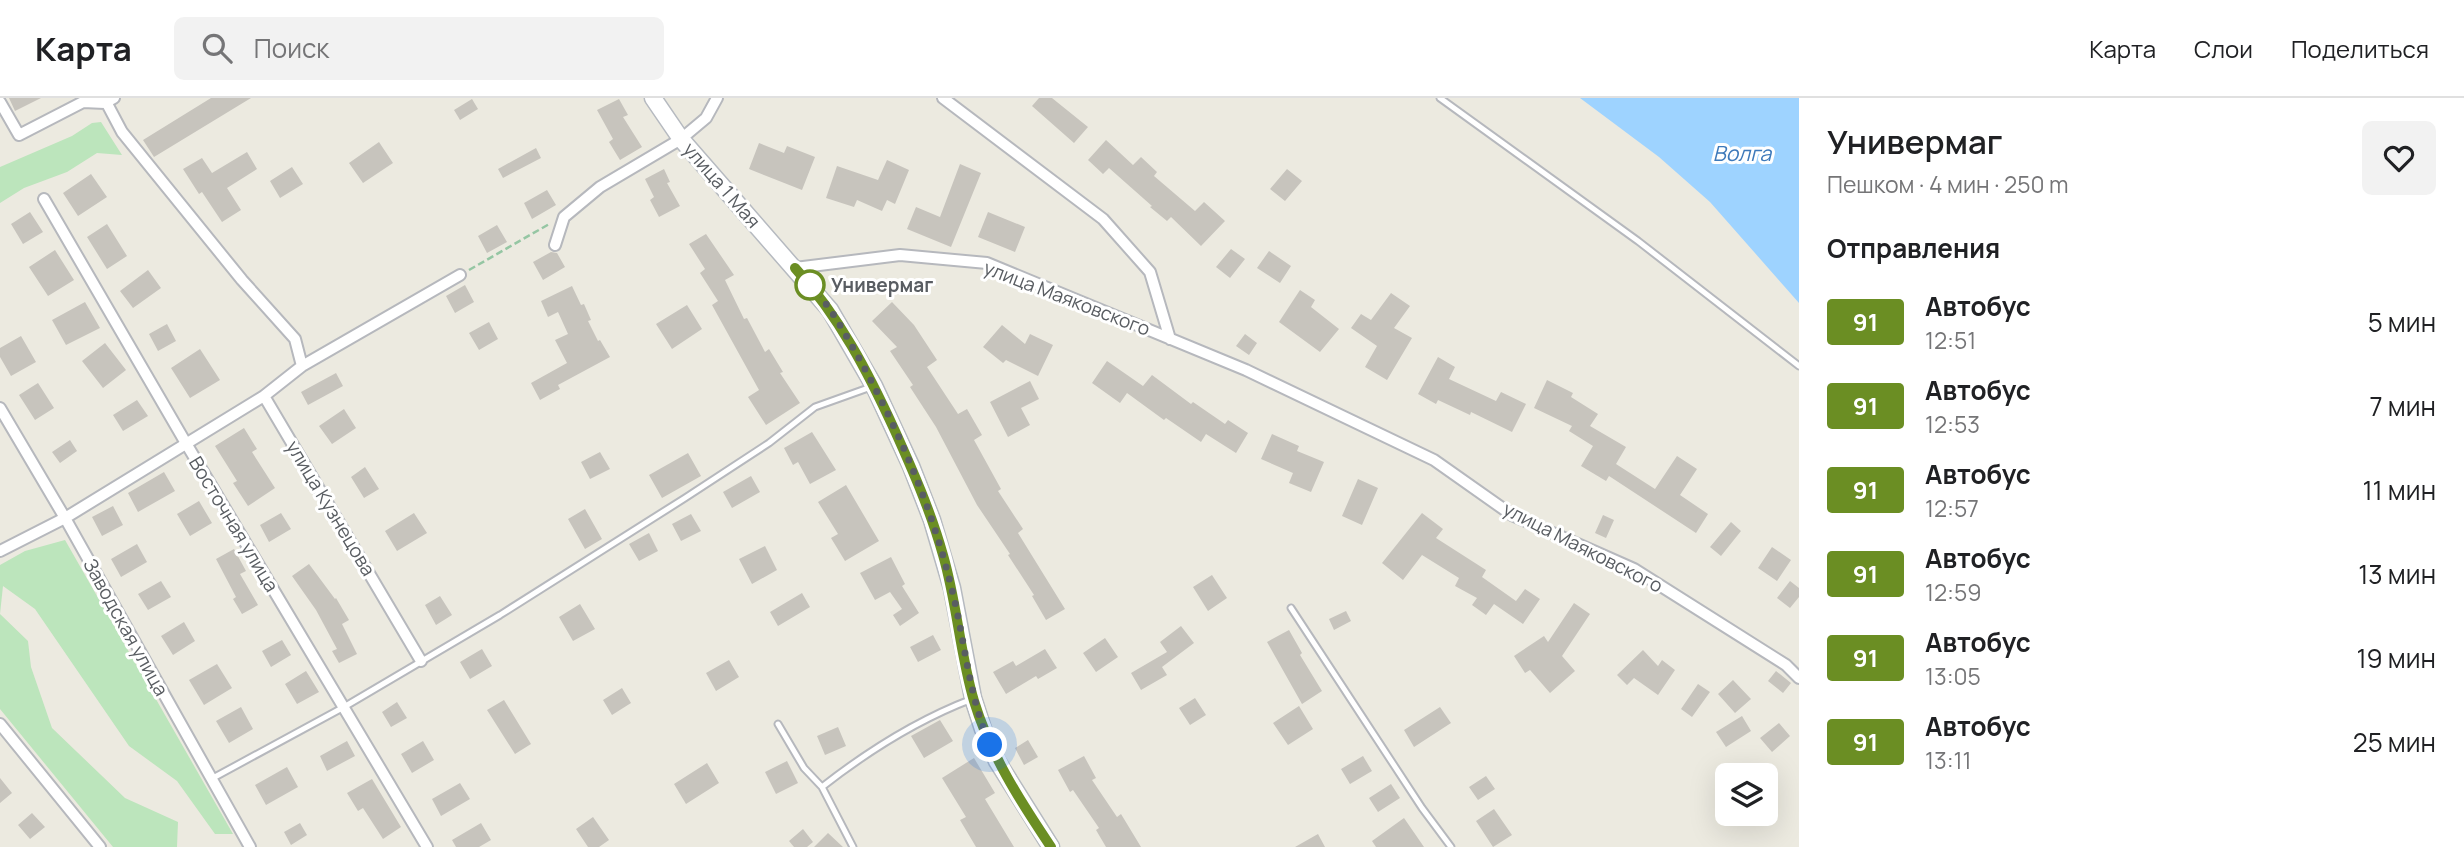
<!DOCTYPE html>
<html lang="ru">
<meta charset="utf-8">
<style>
body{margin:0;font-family:Manrope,sans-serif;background:#f2f2f2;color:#202124;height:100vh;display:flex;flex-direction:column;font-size:26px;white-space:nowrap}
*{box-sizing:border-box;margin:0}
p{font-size:23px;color:#757577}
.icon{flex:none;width:38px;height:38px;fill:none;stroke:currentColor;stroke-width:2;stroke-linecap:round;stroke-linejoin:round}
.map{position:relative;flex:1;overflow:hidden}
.drawer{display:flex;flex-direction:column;background:#fff;width:665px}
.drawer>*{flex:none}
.badge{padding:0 14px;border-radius:5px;font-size:24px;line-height:46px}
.controls{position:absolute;left:1715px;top:665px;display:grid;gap:14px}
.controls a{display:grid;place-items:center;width:63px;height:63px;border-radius:10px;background:#fff;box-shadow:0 7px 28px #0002;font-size:35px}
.you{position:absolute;width:35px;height:35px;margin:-18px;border:5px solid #fff;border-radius:50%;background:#1a73e8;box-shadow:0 0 0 10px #1a73e833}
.map>.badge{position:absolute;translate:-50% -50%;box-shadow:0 0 0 4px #fff}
h2{padding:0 28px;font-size:26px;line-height:63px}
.round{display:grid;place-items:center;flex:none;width:74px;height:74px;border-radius:10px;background:#f2f2f2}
.head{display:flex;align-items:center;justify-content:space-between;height:119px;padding:0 28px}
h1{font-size:33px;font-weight:600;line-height:52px}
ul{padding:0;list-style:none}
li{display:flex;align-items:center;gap:21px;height:84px;padding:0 28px}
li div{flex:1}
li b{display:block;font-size:26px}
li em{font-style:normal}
li .badge{min-width:77px;font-weight:700;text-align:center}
header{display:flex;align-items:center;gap:42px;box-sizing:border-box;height:98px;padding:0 35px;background:#fff;border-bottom:2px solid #e0e0e0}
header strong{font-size:33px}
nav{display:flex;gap:38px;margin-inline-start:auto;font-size:24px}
.search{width:490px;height:63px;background:#f2f2f2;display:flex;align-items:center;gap:18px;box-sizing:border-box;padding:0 24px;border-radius:10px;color:#757577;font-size:26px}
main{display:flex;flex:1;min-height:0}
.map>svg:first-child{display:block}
</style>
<header>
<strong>Карта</strong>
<div class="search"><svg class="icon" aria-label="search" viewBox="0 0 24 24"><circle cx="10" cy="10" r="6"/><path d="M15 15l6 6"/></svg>Поиск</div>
<nav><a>Карта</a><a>Слои</a><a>Поделиться</a></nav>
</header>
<main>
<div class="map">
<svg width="1799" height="749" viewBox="0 0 1799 749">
<rect width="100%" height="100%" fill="#eceae0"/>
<path fill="#bce5bc" d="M101,24l21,33 -25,-2 -30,19 -43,16 -24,15v-36l72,-31 20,-13z
M65,442l168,294h-18l-38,-53 -48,-35 -94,-137 -32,-23 -3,28 28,27 3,26 21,61 73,70 53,24 -1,25h-64l-113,-138v-144l25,-14z"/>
<path fill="#9ed3ff" d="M1580,0h219v205l-89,-101 -51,-45z"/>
<path fill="#c7c4bd" d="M9,0h32l-26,13z
M211,0h40l-97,59 -11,-17z
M1039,0h13l36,29 -14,16 -42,-37z
M472,1l6,10 -18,11 -6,-10z
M619,1l9,16 -5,2 19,30 -22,13 -11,-18 4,-3 -16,-29z
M1106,42l27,25 8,-8 16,15 -3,4 41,35 9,-9 21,19 -24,25 -30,-29 -4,4 -17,-14 2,-1 -43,-38 -6,6 -15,-14z
M379,44l14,21 -30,20 -14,-20z
M759,45l25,10 3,-7 28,11 -13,33 -53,-21z
M536,50l5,10 -38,20 -5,-9z
M247,54l10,17 -30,19 14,22 -19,12 -20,-30 -3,2 -16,-25 19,-11 10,15z
M887,62l22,10 -14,34 -8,-4 -5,11 -25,-11 -3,7 -28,-9 11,-32 41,14z
M960,66l21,9 -30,74 -44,-18 9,-22 24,10z
M292,69l11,17 -23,14 -10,-17z
M664,71l6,13 -3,1 13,23 -21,11 -9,-17 4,-3 -9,-18z
M1287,71l15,12 -17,20 -15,-12z
M91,76l16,23 -29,19 -15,-23z
M547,92l9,15 -24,14 -8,-16z
M30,114l13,20 -20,12 -12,-20z
M988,114l37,15 -10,25 -37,-15z
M107,126l20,32 -20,13 -20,-32z
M497,127l10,17 -20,11 -9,-17z
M706,136l28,41 -9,5 19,39 3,-1 18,34 4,-3 14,23 -3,1 20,30 -34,22 -18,-28 11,-7 -47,-85 6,-4 -18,-28 5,-4 -16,-25z
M1231,151l14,10 -15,19 -14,-11z
M55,152l19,30 -26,16 -19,-29z
M1269,153l22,15 -11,17 -23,-15z
M551,154l6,1 8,14 -22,13 -10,-18z
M148,172l13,18 -28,20 -13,-17z
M465,187l9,17 -19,11 -9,-17z
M572,188l9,19 3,-1 7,16 -3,1 10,20 2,-1 10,17 -52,28 2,4 -20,11 -9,-17 36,-20 -12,-23 13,-6 -10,-22 -10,5 -7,-16z
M1300,192l15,10 -4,7 28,22 -19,23 -41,-30z
M1391,195l19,13 -16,22 18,10 -25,42 -22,-13 12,-21 -26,-18 10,-14 10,6z
M85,204l15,26 -34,17 -14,-25z
M892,204l22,23 23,35 -10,7 31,47 9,-5 15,26 -8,5 27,49 -3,2 25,38 -5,4 47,76 -19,11 -14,-24 2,-1 -26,-40 2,-1 -33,-49 -41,-78 -26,-40 3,-2 -23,-34 7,-4 -25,-26z
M687,207l15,24 -30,20 -16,-25z
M489,224l9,17 -19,11 -10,-17z
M167,226l9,17 -18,10 -9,-17z
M1002,227l23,19 5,-10 23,11 -15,31 -32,-16 -3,3 -20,-16z
M1245,236l12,9 -8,12 -13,-9z
M21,238l15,26 -25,14 -11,-19v-9z
M105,245l21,27 -23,18 -21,-27z
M200,251l20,31 -30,18 -19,-30z
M1438,259l17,10 -6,12 47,22 5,-9 25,12 -14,28 -41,-20 -1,3 -32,-15 -2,4 -18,-10z
M1107,263l36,25 9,-11 39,29 2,-2 32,22 3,-4 20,13 -12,20 -30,-19 -5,8 -35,-24 -2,2 -37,-27 -7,10 -28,-20z
M336,275l7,13 -35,19 -7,-13z
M1547,282l26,13 -2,4 27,17 -8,12 36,21 -10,17 39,25 22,-33 20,13 -17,26 28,19 -12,19 -87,-57 -3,5 -25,-15 12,-20 -24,-15 3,-5 -38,-18z
M1030,283l9,18 -18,9 9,17 -22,12 -18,-35z
M38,285l16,25 -19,12 -16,-25z
M137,302l11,16 -25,15 -10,-16z
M344,311l12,19 -24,16 -13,-18z
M244,330l13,21 -5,3 23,36 -27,18 -15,-23 4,-2 -22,-35z
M812,334l24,38 -26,14 -12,-22 -5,3 -9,-17z
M1272,336l27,12 -2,5 27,11 -13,30 -22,-9 4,-10 -32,-14z
M70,342l7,11 -17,12 -8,-11z
M600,354l10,17 -20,10 -9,-17z
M688,355l13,23 -39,22 -13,-23z
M365,369l14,22 -15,9 -13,-21z
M164,374l11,19 -37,21 -10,-19z
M751,378l9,16 -28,16 -9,-16z
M1358,381l20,9 -16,37 -20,-9z
M846,387l33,56 -34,20 -14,-23 7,-4 -20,-32z
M199,403l13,22 -22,13 -13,-22z
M113,408l10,19 -21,11 -10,-19z
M585,411l17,30 -17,10 -17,-30z
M281,415l10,16 -22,13 -9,-17z
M414,415l13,20 -30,18 -12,-20z
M1422,415l21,16 -7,9 50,32 -4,7 34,24 9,-12 15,10 -17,25 -29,-20 -8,11 -14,-10 5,-7 -22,-12 4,-8 -37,-23 -19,25 -21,-17z
M691,416l10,17 -20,10 -9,-17z
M1603,417l11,5 -8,18 -11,-5z
M1731,424l10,9 -20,25 -11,-9z
M649,435l9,18 -19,10 -10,-17z
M137,446l10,18 -26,15 -10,-18z
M765,448l12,24 -25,14 -13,-25z
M1772,449l19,13 -14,21 -19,-13z
M234,451l12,22 -6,3 18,31 -16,9 -9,-15 3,-2 -20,-38z
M891,459l14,27 -3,2 17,27 -19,13 -7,-11 9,-6 -12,-17 -15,8 -15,-27z
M309,466l26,35 1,-1 13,22 -7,4 15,30 -18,9 -7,-12 5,-2 -21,-39 -24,-34z
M1212,477l15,23 -19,13 -15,-24z
M161,483l10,16 -23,13 -10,-16z
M1790,483l9,7v9l-9,11 -13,-10z
M802,495l8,14 -32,19 -8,-14z
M440,498l12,19 -16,10 -11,-20z
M1574,505l16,11 -28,42 13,15 -25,22 -20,-23 -5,3 -11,-17 30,-20 4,6z
M580,506l15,25 -22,12 -14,-24z
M1346,513l5,10 -17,9 -5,-11z
M184,524l11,19 -22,14 -12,-19z
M1181,528l13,17 -32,24 5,8 -26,15 -10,-17 36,-21 -7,-10z
M1289,532l13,23 -2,2 22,36 -20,13 -35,-62z
M933,537l8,15 -23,12 -8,-15z
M1105,540l13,19 -22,15 -13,-19z
M282,542l9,15 -20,12 -9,-16z
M482,551l10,17 -22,13 -10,-17z
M1045,551l12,19 -19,11 -2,-3 -30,18 -13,-22 20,-11 3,5z
M1643,552l15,16 4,-6 13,10 -17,25 -24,-17 -7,7 -10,-10z
M729,562l10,17 -23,14 -10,-18z
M217,566l15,24 -28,17 -15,-25z
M306,573l13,21 -22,12 -12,-20z
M1776,573l15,12 -8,10 -15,-12z
M1733,582l18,19 -16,14 -17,-19z
M1698,586l12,8 -18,25 -11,-8z
M622,590l9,15 -19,12 -9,-15z
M1195,600l11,17 -16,10 -11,-17z
M504,602l27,44 -16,10 -28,-44z
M397,604l10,16 -16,9 -9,-15z
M1299,608l14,23 -25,16 -15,-22z
M241,609l12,22 -24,14 -13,-22z
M1440,609l11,16 -37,24 -10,-17z
M1742,618l9,15 -25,16 -10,-15z
M940,622l13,21 -29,17 -13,-22z
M1779,625l11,13 -18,16 -12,-14z
M838,629l8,19 -21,9 -8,-19z
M1028,642l10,17 -14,8 -9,-17z
M347,643l8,15 -28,15 -7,-15z
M423,643l11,19 -22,13 -11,-19z
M1084,658l12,22 -4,2 25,37 4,-3 20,33h-35l-10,-17 3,-2 -26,-38 -3,2 -12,-22z
M1363,658l9,15 -22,13 -9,-15z
M974,660l21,35 -10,6 29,48h-38l-16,-27 6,-3 -24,-39z
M787,663l11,22 -22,11 -11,-22z
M707,665l12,20 -33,21 -12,-20z
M287,669l11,20 -32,18 -11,-20z
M1486,678l9,13 -17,11 -9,-13z
M0,680l12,15 -12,10z
M372,681l29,48 -18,12 -20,-31 -5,3 -11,-18z
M460,685l10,16 -29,17 -9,-17z
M1391,686l9,14 -22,14 -9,-14z
M1494,711l18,26 -19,12 -17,-26z
M32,715l13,14 -15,12 -12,-14z
M593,719l16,23 -10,7h-11l-12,-18z
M1404,720l20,29h-48l-4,-6z
M300,725l7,12 -16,10 -7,-13z
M481,725l10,17 -12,7h-23l-4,-7z
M803,731l10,13 -6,5h-13l-5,-6z
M828,735l15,14h-29z
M1318,736l7,13h-30z"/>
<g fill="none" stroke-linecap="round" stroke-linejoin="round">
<g stroke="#b6b8bd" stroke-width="9">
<path id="lane" d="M1440,0l198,143 161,125
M1291,510l131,200 29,39
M778,626l26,44 18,19 31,60
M213,680l131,-71 156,-92 185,-117 84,-55 46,-36 56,-20
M822,689c46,-36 95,-67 150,-88"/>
</g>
<g stroke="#b6b8bd" stroke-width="14">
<path id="street" d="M104,0l18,34 120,148 53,59 7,27 -38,30 157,265
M943,0l160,121 47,53 20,67
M0,4l19,33 64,-33 22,1 9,-5
M44,101l143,246 240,402
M555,147l9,-28 36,-30 81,-48 25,-21 11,-20
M795,170l105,-13 87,8 259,107 188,90 78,55 122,54 152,96 13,13
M302,268l158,-91
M0,310l65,110 185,329
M0,453l65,-33 199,-122
M0,626l100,123"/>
</g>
<g stroke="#b6bac0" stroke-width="19">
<path id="secondary" d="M653,0l28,41 149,171 44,76 37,80 21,54 20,68 21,110 10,31 14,32 54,86"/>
</g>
<path stroke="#95c6a3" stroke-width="2.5" stroke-dasharray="7 3.5" stroke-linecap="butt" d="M469,172l82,-47"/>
<use href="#lane" stroke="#fff" stroke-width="5"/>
<use href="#street" stroke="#fff" stroke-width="10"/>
<use href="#secondary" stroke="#fff" stroke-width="16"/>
</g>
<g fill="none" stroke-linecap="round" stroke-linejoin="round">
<g stroke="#fff" stroke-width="16">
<path id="line" d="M795,170c44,48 73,104 100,163 18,40 36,81 48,124 14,48 17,99 31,146 16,53 46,100 77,146"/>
</g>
<use href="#line" stroke="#6b8e23" stroke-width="10"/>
<path stroke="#595d62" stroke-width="7" stroke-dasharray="0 12.6" d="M810,187c21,21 35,49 50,75 39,71 72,147 91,226 14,53 17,108 39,159"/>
</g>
<circle fill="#fff" stroke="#6b8e23" stroke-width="3.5" cx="810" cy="187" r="14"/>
<g text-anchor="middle" stroke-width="6" stroke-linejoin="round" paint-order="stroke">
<g font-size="19" fill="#595d62" stroke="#fff">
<text transform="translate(722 87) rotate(49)" y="7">улица 1 Мая</text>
<text transform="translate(1067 200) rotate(21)" y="7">улица Маяковского</text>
<text transform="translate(331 410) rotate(59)" y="7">улица Кузнецова</text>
<text transform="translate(234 426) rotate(59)" y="7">Восточная улица</text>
<text transform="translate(1583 449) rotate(27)" y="7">улица Маяковского</text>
<text transform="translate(126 529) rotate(61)" y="7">Заводская улица</text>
</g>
<g font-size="19" font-weight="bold" fill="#595d62" stroke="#fff" text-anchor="start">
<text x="831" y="194">Универмаг</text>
</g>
<g font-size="21" font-style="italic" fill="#3d79ba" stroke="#fff">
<text x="1742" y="63">Волга</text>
</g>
</g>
</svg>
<div class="controls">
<a><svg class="icon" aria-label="layers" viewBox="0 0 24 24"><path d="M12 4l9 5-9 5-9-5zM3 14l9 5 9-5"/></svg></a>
</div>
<div class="you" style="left:990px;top:647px"></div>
</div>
<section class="drawer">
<div class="head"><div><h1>Универмаг</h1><p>Пешком · 4 мин · 250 m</p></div><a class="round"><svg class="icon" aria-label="heart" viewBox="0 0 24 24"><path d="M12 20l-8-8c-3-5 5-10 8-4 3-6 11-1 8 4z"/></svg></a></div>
<h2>Отправления</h2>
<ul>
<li><span class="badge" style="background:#6b8e23;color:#fff">91</span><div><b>Автобус</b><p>12:51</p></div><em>5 мин</em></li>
<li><span class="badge" style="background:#6b8e23;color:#fff">91</span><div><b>Автобус</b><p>12:53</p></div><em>7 мин</em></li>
<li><span class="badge" style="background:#6b8e23;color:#fff">91</span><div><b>Автобус</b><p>12:57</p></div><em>11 мин</em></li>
<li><span class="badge" style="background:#6b8e23;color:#fff">91</span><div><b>Автобус</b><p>12:59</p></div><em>13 мин</em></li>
<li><span class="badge" style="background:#6b8e23;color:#fff">91</span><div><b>Автобус</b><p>13:05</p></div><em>19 мин</em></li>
<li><span class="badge" style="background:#6b8e23;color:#fff">91</span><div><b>Автобус</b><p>13:11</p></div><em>25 мин</em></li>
</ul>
</section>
</main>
